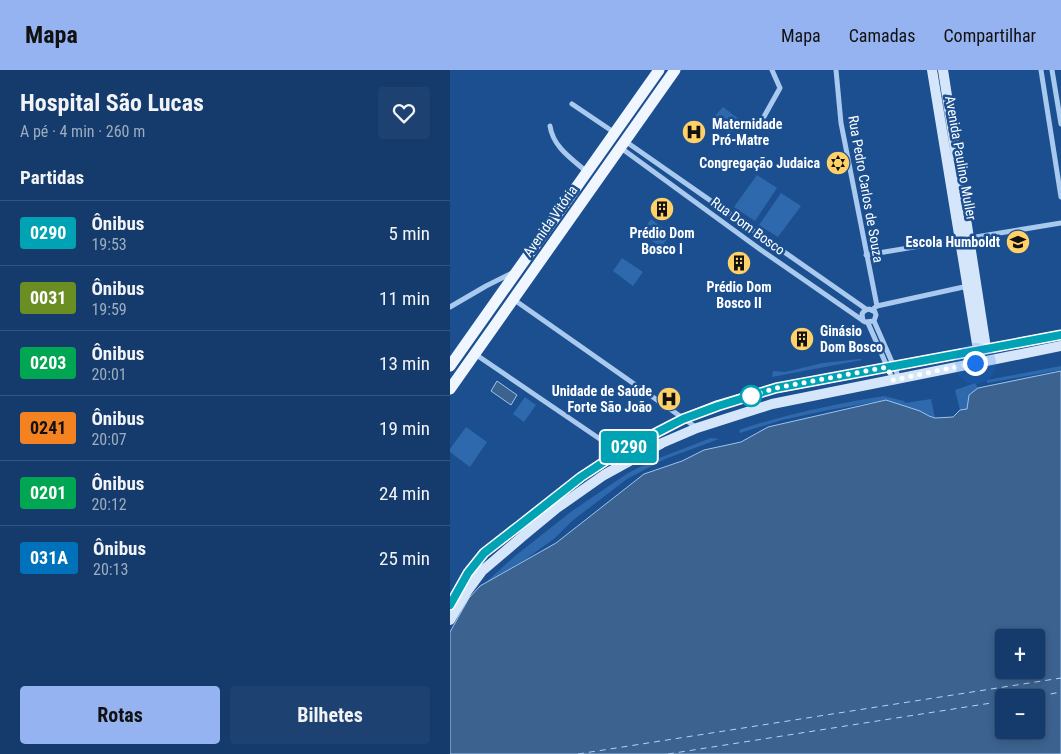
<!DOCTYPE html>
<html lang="pt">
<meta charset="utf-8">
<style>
body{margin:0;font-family:"Roboto Condensed",sans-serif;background:#1d4271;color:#f1f3f6;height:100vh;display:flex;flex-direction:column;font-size:19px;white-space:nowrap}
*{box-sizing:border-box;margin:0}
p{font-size:16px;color:#9dadc1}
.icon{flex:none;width:28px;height:28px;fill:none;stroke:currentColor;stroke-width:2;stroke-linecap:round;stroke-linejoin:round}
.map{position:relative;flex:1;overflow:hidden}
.panel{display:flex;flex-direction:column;background:#143b6b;width:450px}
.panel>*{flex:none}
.badge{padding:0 10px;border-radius:4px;font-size:18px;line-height:32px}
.tools{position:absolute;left:545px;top:559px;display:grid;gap:10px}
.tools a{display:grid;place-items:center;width:50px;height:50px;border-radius:5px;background:#143b6b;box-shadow:0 2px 8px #0003,0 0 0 1px #33557e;font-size:25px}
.you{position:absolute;width:25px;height:25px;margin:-12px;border:4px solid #fff;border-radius:50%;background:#1a73e8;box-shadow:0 0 0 8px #1a73e833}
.map>.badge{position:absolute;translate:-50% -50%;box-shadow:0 0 0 2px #fff}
h2{padding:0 20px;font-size:19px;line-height:45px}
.round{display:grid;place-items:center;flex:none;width:52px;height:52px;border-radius:5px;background:#1d4271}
.summary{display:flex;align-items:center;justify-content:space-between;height:85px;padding:0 20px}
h1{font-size:24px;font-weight:700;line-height:38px}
.cta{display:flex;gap:10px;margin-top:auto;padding:10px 20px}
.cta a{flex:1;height:58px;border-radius:5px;background:#95b2f1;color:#111;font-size:20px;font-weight:700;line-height:58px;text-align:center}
.cta a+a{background:#1d4271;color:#f1f3f6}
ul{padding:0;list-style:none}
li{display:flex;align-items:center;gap:15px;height:65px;padding:0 20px;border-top:1px solid #33557e}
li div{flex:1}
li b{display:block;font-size:19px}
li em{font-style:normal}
li .badge{min-width:55px;font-weight:700;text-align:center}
header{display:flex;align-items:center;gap:30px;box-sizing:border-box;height:70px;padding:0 25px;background:#95b2f1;color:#111}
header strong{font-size:24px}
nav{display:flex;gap:28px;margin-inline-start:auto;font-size:18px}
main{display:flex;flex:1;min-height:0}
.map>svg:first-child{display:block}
</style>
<header>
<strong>Mapa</strong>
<nav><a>Mapa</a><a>Camadas</a><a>Compartilhar</a></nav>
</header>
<main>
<section class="panel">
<div class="summary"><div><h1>Hospital São Lucas</h1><p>A pé · 4 min · 260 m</p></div><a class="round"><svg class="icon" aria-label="heart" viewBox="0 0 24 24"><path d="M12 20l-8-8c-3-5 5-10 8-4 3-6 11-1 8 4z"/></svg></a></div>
<h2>Partidas</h2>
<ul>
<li><span class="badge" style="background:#00a3b4;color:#fff">0290</span><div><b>Ônibus</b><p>19:53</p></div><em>5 min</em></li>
<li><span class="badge" style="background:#6b8e23;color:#fff">0031</span><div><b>Ônibus</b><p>19:59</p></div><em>11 min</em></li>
<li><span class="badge" style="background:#00a651;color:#fff">0203</span><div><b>Ônibus</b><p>20:01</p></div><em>13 min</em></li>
<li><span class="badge" style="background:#f58220;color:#111">0241</span><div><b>Ônibus</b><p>20:07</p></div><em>19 min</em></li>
<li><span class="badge" style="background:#00a651;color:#fff">0201</span><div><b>Ônibus</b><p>20:12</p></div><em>24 min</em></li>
<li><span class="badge" style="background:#0072bc;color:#fff">031A</span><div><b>Ônibus</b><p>20:13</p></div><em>25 min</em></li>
</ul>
<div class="cta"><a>Rotas</a><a>Bilhetes</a></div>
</section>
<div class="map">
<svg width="611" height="684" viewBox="0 0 611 684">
<rect width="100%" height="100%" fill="#1b4f8f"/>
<path fill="#2e69ad" d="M273,37l17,13 -9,15 -18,-17z
M307,105l20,13 -22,33 -21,-14z
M331,123l20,13 -23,31 -19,-12z
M201,149l20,15 -10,13 -20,-14z
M172,188l21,14 -10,14 -20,-15z
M410,289l2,1 -90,17 1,-6 12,1 38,-9z
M611,296v4l-74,13v-3z
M525,313l3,5 -9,7 -2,14 -7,1 -5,-20z
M434,326l20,5 1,2 26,-4 4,19 -49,-18 -57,10 -47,10 -42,13 -1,-3c47,-16 96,-26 145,-34z
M75,327l11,8 -12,17 -11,-8z
M16,357l21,15 -17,25 -20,-15v-3z
M261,368l8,1 -54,20 -38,20 -55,42 -17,17 -29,21 -41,24 30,-27 57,-45 56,-38 26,-13z"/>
<path fill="#3c6290" stroke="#9cc4f0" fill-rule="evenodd" d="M611,301v383h-611v-122l19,-34 11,-12 76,-43 88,-69 38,-13 22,-11 37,-8 27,-15 118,-27 34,11 9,5 6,2 18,-1 7,-7 7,-1 2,-14 9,-7zM554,568h32v32h-32zM554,628h32v32h-32z
M47,311l20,14 -6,10 -20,-14z"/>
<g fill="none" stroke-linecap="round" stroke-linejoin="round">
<path stroke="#b5d3f5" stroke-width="1" stroke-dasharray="6 5" stroke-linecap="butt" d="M579,628l32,-6
M128,684l483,-76
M218,684l336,-53"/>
<path stroke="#a9c9ee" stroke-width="5" d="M386,0l5,53 36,183 -5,4
M591,0l20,127
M602,0l9,54
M122,34l43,29
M311,52l19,-34 -8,-18
M100,56c3,21 22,33 37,46
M175,71l241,168
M171,78l140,102 104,72 9,-1 2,-6 -1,-3 -6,-3 -5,2 -2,3 1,7
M416,185l195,-32
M63,229l184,129
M427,236l91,-20
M0,237l36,-21 26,-13
M424,251l25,57
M418,253l25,57
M25,284l144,98"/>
<path stroke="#d6e6fa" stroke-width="10" d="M482,0l46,280
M493,0l43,278
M0,535l18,-32 16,-20 35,-27 62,-49 38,-25 64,-33 35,-14 58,-17 285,-53
M0,550l18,-30 14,-19 41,-35 34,-28 47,-33 58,-32 35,-15 75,-24 289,-58"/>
<path stroke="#f0f6ff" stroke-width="11" d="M0,296l209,-296
M0,319l225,-319"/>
</g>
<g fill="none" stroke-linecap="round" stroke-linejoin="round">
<g stroke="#fff" stroke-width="11">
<path id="line" d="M0,535l18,-32 16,-20 36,-28 61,-48 38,-25 64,-33 35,-13 58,-18 285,-53"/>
</g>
<use href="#line" stroke="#00a3b4" stroke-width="8"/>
<path stroke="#fff" stroke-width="5" stroke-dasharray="0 9" d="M301,326l-4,1 29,-9 111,-21 6,13 82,-17"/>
</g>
<defs>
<g id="hospital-disc" transform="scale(1.25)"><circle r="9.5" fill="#ffd166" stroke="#1b4f8f"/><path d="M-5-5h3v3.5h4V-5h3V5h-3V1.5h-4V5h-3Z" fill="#111"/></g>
<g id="synagogue-disc" transform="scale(1.25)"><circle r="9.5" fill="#ffd166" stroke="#1b4f8f"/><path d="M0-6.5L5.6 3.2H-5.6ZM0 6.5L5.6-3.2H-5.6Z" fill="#111"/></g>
<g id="building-disc" transform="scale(1.25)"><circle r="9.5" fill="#ffd166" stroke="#1b4f8f"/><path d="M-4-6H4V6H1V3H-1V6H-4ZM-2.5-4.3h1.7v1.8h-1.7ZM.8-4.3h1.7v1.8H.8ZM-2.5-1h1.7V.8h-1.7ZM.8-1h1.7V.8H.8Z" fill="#111"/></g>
<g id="university-disc" transform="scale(1.25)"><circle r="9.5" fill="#ffd166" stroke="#1b4f8f"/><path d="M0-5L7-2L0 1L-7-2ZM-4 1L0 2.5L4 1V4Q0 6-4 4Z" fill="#111"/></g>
</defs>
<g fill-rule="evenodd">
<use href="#hospital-disc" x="244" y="62"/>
<use href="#synagogue-disc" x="388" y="93"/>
<use href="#building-disc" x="212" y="139"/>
<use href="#university-disc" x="568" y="172"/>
<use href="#building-disc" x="289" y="193"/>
<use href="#building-disc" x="352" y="269"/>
<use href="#hospital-disc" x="219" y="329"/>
</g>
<circle fill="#fff" stroke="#00a3b4" stroke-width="2.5" cx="301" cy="326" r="10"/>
<g text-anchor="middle" stroke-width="5" stroke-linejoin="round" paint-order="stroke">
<g font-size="14" font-weight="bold" fill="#fff" stroke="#1b4f8f" text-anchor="end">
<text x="262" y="59" text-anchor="start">Maternidade<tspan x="262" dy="16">Pró-Matre</tspan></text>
<text x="370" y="98">Congregação Judaica</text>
<text x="212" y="168" text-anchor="middle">Prédio Dom<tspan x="212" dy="16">Bosco I</tspan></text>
<text x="550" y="177">Escola Humboldt</text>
<text x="289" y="222" text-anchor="middle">Prédio Dom<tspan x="289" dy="16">Bosco II</tspan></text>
<text x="370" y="266" text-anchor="start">Ginásio<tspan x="370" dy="16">Dom Bosco</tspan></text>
<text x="202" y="326">Unidade de Saúde<tspan x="202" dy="16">Forte São João</tspan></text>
</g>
<g font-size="14" fill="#fff" stroke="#1b4f8f">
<text transform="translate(511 88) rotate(80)" y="5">Avenida Paulino Muller</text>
<text transform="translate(416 119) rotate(80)" y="5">Rua Pedro Carlos de Souza</text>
<text transform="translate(100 151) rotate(-55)" y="5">Avenida Vitória</text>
<text transform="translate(298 156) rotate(36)" y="5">Rua Dom Bosco</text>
</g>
</g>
</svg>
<div class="tools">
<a>+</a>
<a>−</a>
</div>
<div class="you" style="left:525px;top:293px"></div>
<b class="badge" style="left:179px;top:377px;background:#00a3b4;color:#fff">0290</b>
</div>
</main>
